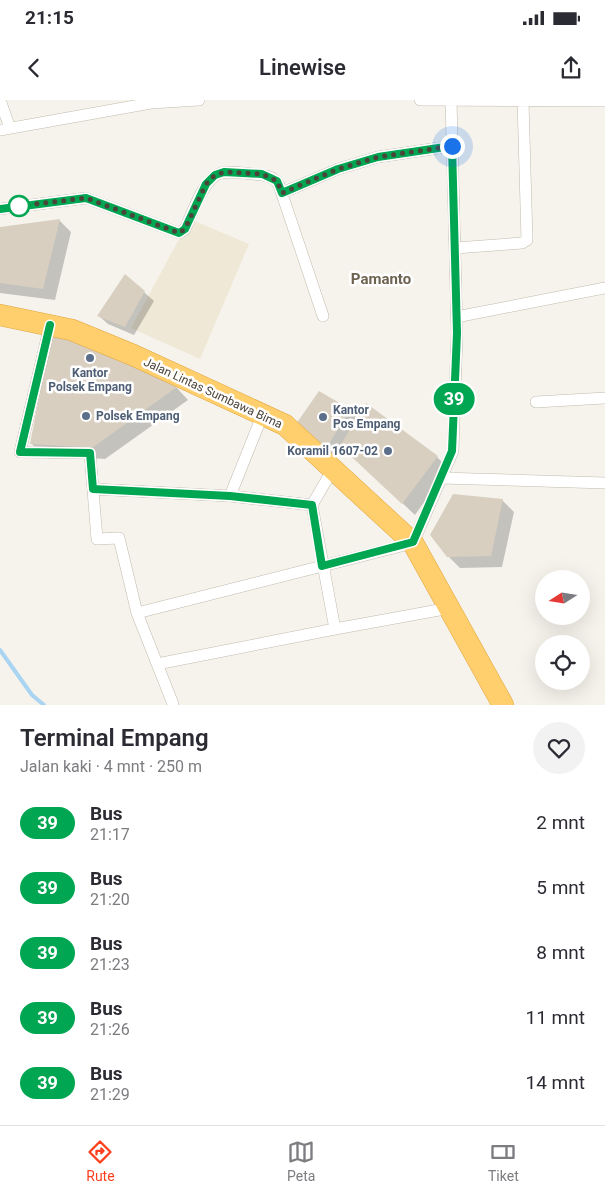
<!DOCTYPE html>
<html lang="id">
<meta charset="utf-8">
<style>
body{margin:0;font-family:Roboto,sans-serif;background:#f2f2f3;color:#2b2b33;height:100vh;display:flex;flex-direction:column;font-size:19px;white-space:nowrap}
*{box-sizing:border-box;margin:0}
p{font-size:16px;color:#7c7c81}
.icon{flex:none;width:28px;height:28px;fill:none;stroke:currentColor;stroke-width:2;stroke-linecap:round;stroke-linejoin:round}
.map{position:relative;height:605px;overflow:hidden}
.sheet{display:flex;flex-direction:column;background:#fff;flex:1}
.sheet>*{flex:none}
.badge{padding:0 10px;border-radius:16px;font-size:18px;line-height:32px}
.needle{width:32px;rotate:258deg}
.tools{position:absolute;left:535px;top:470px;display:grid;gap:10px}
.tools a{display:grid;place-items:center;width:55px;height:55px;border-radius:50%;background:#fff;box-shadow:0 5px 20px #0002;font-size:25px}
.you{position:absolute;width:25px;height:25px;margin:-12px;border:4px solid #fff;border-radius:50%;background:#1a73e8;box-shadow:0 0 0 8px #1a73e833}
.map>.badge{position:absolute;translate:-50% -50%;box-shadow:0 0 0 2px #fff}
.round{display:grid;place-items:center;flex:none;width:52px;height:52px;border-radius:26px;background:#f2f2f3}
.overview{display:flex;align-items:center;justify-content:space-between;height:85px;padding:0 20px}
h1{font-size:24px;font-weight:600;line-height:38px}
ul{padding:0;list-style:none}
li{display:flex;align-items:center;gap:15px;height:65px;padding:0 20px}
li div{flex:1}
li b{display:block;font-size:19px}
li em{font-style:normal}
li .badge{min-width:55px;font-weight:700;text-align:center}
.status{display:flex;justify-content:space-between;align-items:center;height:35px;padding:0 25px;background:#fff;direction:ltr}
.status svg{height:14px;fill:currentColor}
header{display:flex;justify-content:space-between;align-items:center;height:65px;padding:0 20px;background:#fff;font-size:22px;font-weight:600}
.menu{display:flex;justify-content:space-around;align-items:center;height:70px;border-top:1px solid #e1e1e2;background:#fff;font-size:14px;color:#7c7c81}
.menu a{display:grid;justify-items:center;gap:2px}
.menu .selected{color:#fc3f1d}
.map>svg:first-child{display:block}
</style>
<div class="status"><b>21:15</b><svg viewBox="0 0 49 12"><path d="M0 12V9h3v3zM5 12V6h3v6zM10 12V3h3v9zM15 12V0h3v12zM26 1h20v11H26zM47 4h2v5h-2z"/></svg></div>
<header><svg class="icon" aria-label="back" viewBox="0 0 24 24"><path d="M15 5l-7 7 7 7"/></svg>Linewise<svg class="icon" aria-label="share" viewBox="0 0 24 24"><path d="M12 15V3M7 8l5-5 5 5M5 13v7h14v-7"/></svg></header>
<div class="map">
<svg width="605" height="605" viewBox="0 0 605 605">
<rect width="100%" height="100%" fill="#f6f3ec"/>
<path fill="#efe8d6" d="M190,119l59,25 -49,115 -69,-31z"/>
<path fill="#0003" d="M59,120l12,12 -16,68 -55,-7v-65z
M126,176l28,25 -20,34 -26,-11 -9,-8z
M53,230l124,58 11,12 -83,59 -62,-4 -12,-12z
M319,293l30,17 9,9 79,38 11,11 -33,47 -73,-69 -7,10 -28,-24z
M502,400l12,12 -12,55 -42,1 -12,-12z"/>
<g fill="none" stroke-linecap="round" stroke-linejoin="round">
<path stroke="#a9d4f2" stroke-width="4" d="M0,550l32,45 12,10"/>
</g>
<path fill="#d8cfc1" d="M60,119l-17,70 -43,-6v-56z
M125,174l20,17 -20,36 -28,-11z
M52,228l125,59 -85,61 -62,-4z
M319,291l31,18 -24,40 -30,-25z
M366,303l72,53 -36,48 -62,-58z
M453,394l50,5 -12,57 -44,1 -17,-22z"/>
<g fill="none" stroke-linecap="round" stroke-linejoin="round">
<g stroke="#c2bbae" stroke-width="12">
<path id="street" d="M0,0l10,28
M420,0l185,1
M0,30l151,-27 48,-3
M282,93l56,-24 40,-12 74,-11
M0,109l86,-11 93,35 6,-4c7,-15 19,-52 36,-56 10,-2 22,0 31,1 11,1 21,1 27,11l44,131
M455,148l67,-5 5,-3 -4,-139
M456,217l149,-29
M50,225l-30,127 70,1 7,86 22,-1 18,75 276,-70 40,-92 4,-118 -6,-233
M536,302l69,-4
M441,378l164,5
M93,389l137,7 30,-75
M230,396l82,9
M137,513l36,91
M335,529l115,-21
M157,564l178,-35 -23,-124 21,-36"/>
</g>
<g stroke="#e0a43c" stroke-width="22">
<path id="highway" d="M0,215l72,15 61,25 152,70 128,118 90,162"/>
</g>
<use href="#street" stroke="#fff" stroke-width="11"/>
<use href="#highway" stroke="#ffcf6e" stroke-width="21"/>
</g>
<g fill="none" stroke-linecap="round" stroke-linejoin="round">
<g stroke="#fff" stroke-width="11">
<path id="line" d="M0,109l86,-11 93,35 6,-4 21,-45 9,-9 9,-3 38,2 15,7 5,12 56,-24 40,-12 74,-11 5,187 -5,118 -39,91 -91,24 -10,-61 -82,-9 -137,-7 -3,-36 -70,-1 30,-127"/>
</g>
<use href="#line" stroke="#00a651" stroke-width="8"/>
<path stroke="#4b4439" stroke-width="5" stroke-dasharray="0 9" d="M19,106l67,-8 93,35 6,-4 21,-45 9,-9 9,-3 38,2 15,7 5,12 56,-24 40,-12 74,-11"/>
</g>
<circle fill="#fff" stroke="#00a651" stroke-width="2.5" cx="19" cy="106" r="10"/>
<g fill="#5c6f8a" stroke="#fff" stroke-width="2">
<circle cx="90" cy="258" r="5"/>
<circle cx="86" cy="316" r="5"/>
<circle cx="323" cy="317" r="5"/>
<circle cx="388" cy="351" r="5"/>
</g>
<g text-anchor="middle" stroke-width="5" stroke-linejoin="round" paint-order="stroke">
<g font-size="12" font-weight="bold" fill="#4e5e75" stroke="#fff" text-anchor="start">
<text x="90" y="277" text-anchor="middle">Kantor<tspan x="90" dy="14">Polsek Empang</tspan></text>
<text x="333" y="314">Kantor<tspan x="333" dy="14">Pos Empang</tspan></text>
<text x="96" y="320">Polsek Empang</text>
<text x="378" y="355" text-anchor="end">Koramil 1607-02</text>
</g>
<g font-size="12" fill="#4b4439" stroke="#fff">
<text transform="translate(213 293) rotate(25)" y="4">Jalan Lintas Sumbawa Bima</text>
</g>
<g font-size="15" font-weight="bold" fill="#6e6250" stroke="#fff">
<text x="381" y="184">Pamanto</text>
</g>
</g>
</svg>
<div class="tools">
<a><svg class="needle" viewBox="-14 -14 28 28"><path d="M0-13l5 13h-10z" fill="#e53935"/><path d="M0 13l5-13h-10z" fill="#7c7c81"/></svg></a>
<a><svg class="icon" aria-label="locate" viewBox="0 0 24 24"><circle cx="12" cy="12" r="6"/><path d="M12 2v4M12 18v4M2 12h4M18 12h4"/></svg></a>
</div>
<div class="you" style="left:452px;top:46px"></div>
<b class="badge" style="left:454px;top:299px;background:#00a651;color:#fff">39</b>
</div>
<section class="sheet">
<div class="overview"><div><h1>Terminal Empang</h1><p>Jalan kaki · 4 mnt · 250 m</p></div><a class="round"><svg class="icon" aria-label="heart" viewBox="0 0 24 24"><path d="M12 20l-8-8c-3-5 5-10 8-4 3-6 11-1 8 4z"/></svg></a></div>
<ul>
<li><span class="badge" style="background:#00a651;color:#fff">39</span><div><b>Bus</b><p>21:17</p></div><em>2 mnt</em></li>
<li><span class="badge" style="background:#00a651;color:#fff">39</span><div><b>Bus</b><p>21:20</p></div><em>5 mnt</em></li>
<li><span class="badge" style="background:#00a651;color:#fff">39</span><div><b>Bus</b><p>21:23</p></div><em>8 mnt</em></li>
<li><span class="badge" style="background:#00a651;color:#fff">39</span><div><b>Bus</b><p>21:26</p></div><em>11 mnt</em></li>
<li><span class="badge" style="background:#00a651;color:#fff">39</span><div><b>Bus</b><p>21:29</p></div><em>14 mnt</em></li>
</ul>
</section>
<nav class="menu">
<a class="selected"><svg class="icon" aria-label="directions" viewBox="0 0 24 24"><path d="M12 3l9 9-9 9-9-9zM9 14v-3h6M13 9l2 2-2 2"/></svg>Rute</a>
<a><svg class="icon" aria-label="map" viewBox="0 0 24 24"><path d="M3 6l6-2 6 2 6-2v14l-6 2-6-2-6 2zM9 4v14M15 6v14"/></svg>Peta</a>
<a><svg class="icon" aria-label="tickets" viewBox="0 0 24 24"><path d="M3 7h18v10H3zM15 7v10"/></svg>Tiket</a>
</nav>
